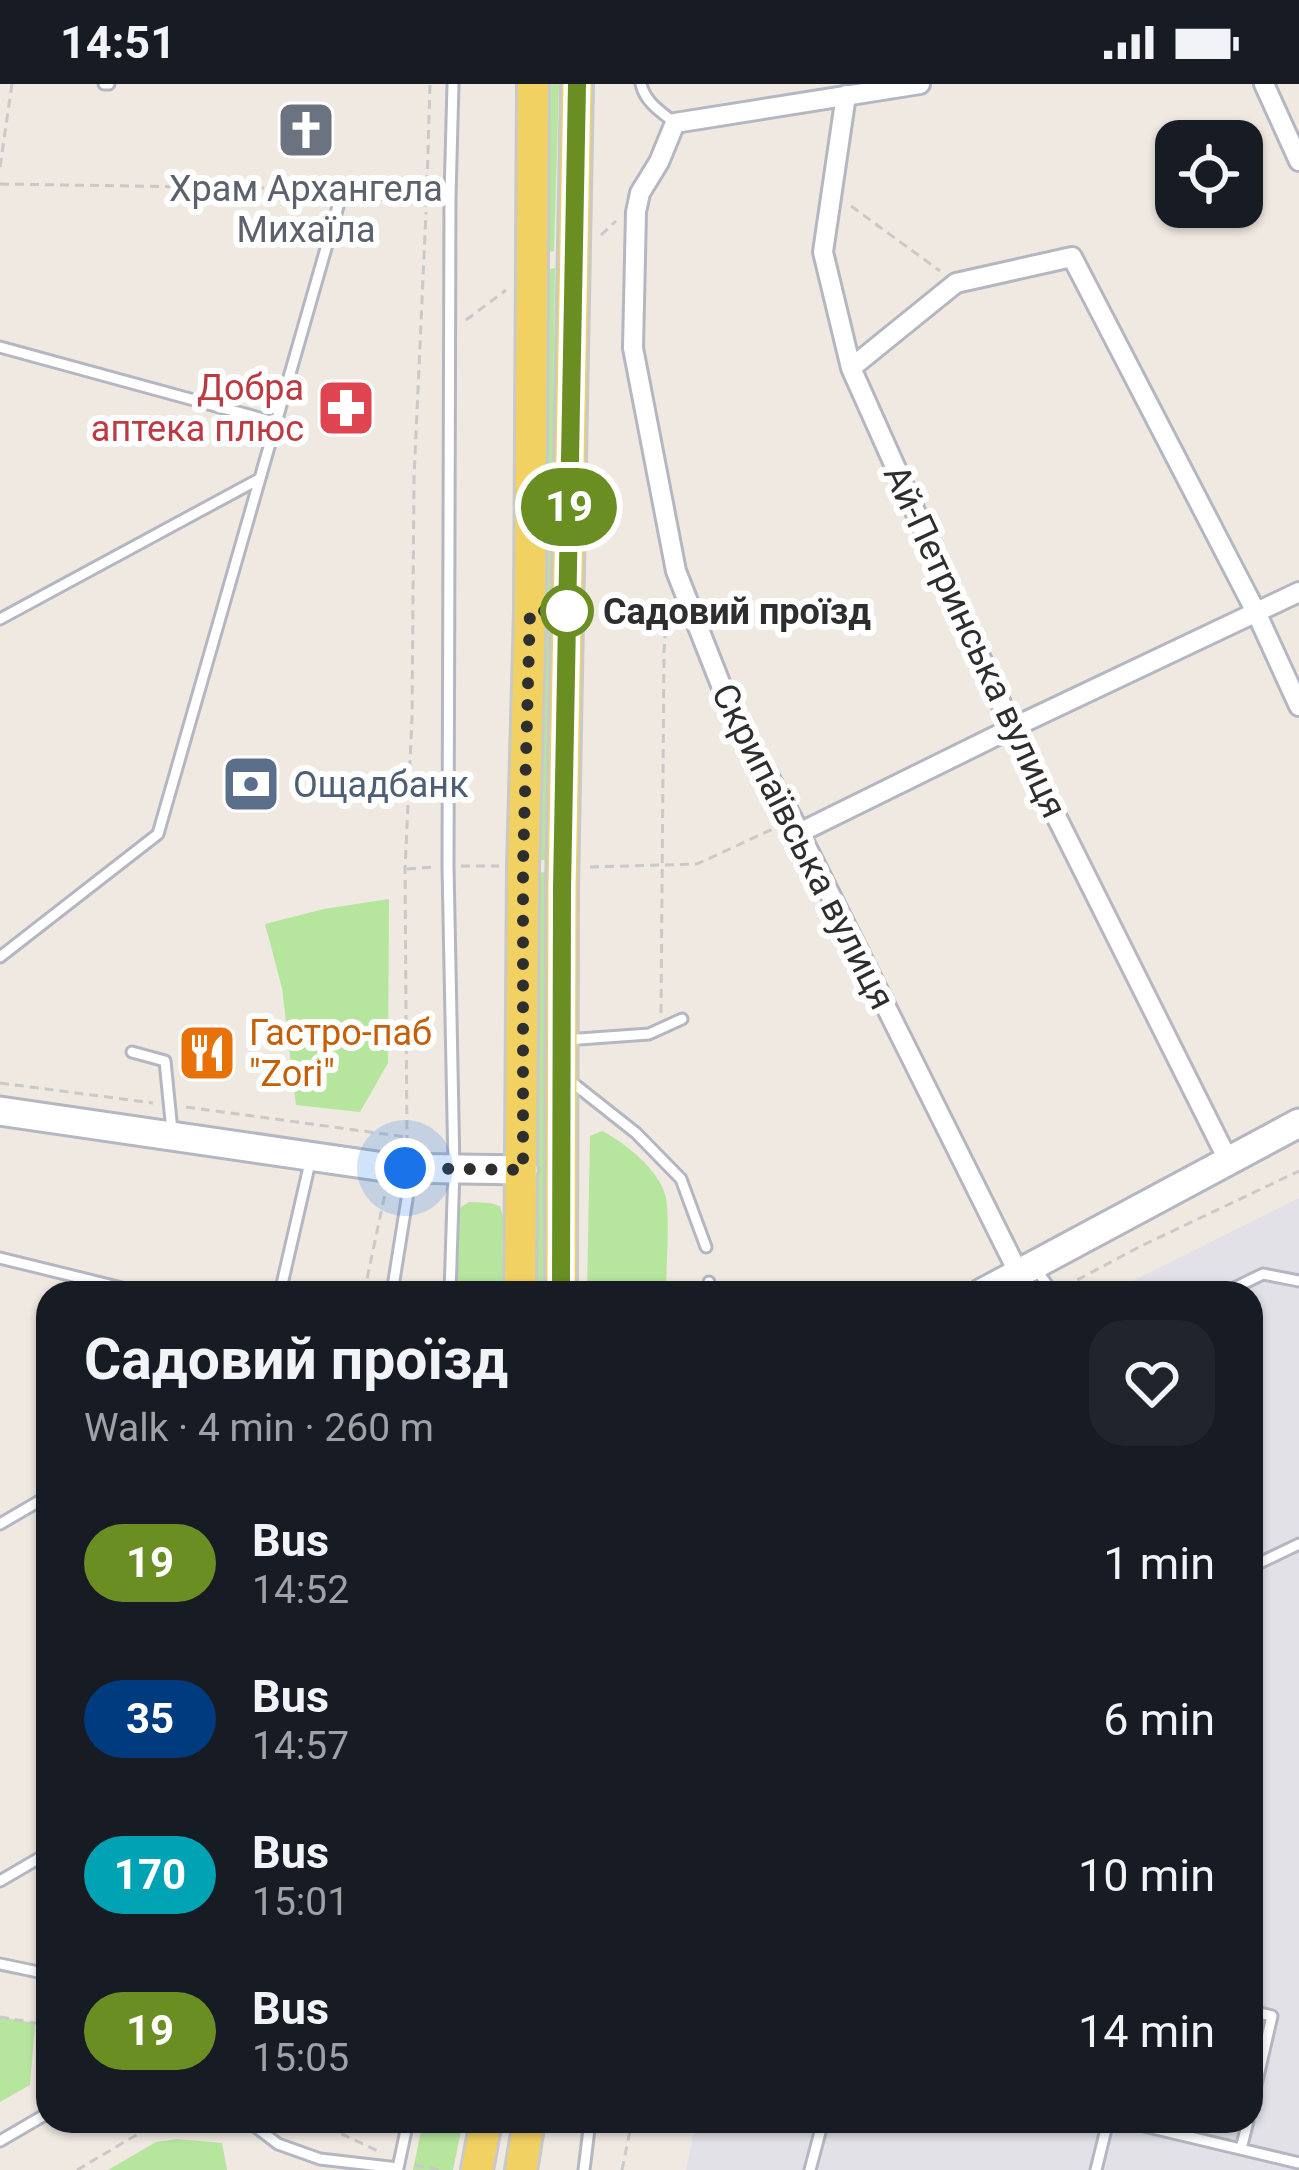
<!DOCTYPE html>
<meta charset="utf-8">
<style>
body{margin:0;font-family:Roboto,sans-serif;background:#20242c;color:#f1f3f6;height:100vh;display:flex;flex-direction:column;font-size:45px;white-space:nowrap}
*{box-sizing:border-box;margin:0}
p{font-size:39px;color:#9ea1a6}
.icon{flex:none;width:66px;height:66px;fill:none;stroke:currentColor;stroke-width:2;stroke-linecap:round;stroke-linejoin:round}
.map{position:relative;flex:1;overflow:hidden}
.sheet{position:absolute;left:36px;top:1197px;width:1227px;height:852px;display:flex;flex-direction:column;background:#171b24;border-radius:36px;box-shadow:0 3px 9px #0004}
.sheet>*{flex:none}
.badge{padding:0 24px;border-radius:39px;font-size:42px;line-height:78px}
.tools{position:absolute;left:1155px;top:36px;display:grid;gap:24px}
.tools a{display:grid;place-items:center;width:108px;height:108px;border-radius:24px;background:#171b24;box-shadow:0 3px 9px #0004;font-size:60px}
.you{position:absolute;width:60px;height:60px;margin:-30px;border:9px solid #fff;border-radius:50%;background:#1a73e8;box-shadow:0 0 0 18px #1a73e833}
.map>.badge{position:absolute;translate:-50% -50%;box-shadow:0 0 0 6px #fff}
.round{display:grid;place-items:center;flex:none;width:126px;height:126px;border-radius:36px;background:#20242c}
.head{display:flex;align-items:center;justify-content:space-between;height:204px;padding:0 48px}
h1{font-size:57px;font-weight:700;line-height:90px}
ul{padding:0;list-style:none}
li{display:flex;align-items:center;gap:36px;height:156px;padding:0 48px}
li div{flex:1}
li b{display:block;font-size:45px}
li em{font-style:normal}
li .badge{min-width:132px;font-weight:700;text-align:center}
.status{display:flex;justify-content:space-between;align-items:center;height:84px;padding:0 60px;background:#171b24;direction:ltr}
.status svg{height:33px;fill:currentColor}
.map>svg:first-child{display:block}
</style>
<div class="status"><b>14:51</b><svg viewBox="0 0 49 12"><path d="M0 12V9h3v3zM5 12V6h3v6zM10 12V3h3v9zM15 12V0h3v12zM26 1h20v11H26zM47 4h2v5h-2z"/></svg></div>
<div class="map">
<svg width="1299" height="2086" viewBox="0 0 1299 2086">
<rect width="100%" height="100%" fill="#efe9e1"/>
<path fill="#e3e1e8" d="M1299,1114v972h-613l10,-49h555v-828h-143z"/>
<path fill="#b6e59e" d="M549,0h10l-5,167 -8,2z
M555,184l-8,592h-9l7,-590z
M547,788l-4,416h-9l3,-415z
M389,815l-1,164 -28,49 -64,-7 -14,-117 -17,-64 59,-15z
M602,1047c22,11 59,40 64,67 4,23 0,69 0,95h-79l3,-157z
M469,1118l21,1 10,3 3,11 -1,76h-46l2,-84z
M0,1933l35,6 -5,62 -30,17z
M423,2037h40l-10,49h-40z
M177,2055l45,4 5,27h-119l48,-28z"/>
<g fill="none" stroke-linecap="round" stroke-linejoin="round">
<g stroke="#b4b7c1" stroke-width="15">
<path id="lane" d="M104,0h5
M641,0c4,18 20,28 34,39
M0,263l278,76
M0,535l259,-140
M0,873l158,-123 185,-645 84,10 23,-2
M565,956l84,-6 33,-15
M132,968l33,9 7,70
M569,996l67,53 45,46 25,68
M0,1174l142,35
M1036,1185l17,24
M709,1198v11
M280,1209l31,-135
M392,1209l19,-119
M450,1209l4,-124 -6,-303 2,-669 3,-113
M1224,1209l39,-19 36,7
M0,1440l48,-28
M1251,1483l48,-23
M0,1797l48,-28
M0,1880l48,10
M1251,1927l21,5 -21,91
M248,2037l30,23 42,15 78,9
M1123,2037l176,42
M0,2057l48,-28
M1241,2065l7,-28
M398,2084l10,-47
M584,2086l6,-49
M810,2086l13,-49
M1096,2086l12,-49"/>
</g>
<g stroke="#b4b7c1" stroke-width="24">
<path id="street" d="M920,0l-245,39 -16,39 -19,31 -4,19 -3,136 43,223 54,137 63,112 225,452
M1264,0l35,77
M846,11l-23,157 28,116 161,360 217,434
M851,284l105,-85 116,-26 184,355 43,94
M799,749l213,-105 287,-136"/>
</g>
<g stroke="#b4b7c1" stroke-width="33">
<path id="secondary" d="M0,1027l391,57 132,2
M982,1209l317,-170"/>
</g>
<g stroke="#c9c9c9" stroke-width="36">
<path id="primary" d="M520,1209l3,-426 7,-256 3,-527
M561,1209l1,-404 15,-805
M477,2086l9,-49
M521,2086l8,-49"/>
</g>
<path stroke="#c9c9c9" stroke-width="3" stroke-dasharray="9 6" stroke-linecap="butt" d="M0,83l12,-83
M0,100l329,5
M427,100l3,-100
M851,122l89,65
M601,151l15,-14
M466,236l40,-30
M461,782h38
M590,783l107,-3 78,-36
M407,785l26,-2
M661,929l3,-361 3,-49
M0,999l153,20
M186,1023l221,30
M407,1060l-2,-275 7,-151 2,-240 12,-266
M1064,1203l75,-40 160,-76
M364,1209l22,-104
M0,1933l48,8
M314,2037l64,30
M415,2081l25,5
M77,2086l83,-49
M622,2086l10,-49"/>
<use href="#lane" stroke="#fff" stroke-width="9"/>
<use href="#street" stroke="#fff" stroke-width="18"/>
<use href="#secondary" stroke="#fff" stroke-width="27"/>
<use href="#primary" stroke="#f2d163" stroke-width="30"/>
</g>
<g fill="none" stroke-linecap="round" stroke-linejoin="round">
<g stroke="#fff" stroke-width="27">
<path id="line" d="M561,1209l1,-404 15,-805"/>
</g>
<use href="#line" stroke="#6b8e23" stroke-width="18"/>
<path stroke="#2e2e2e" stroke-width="12" stroke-dasharray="0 21.6" d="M405,1084l118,2v-304l7,-255h37"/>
</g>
<defs>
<g id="church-square" transform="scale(3)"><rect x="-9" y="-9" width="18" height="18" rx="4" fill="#6b7280" stroke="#fff"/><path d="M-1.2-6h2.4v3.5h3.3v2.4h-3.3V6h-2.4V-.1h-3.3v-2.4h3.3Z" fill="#fff"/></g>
<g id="pharmacy-square" transform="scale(3)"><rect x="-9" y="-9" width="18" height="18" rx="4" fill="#e0444e" stroke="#fff"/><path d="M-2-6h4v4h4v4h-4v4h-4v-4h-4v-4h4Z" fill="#fff"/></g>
<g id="bank-square" transform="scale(3)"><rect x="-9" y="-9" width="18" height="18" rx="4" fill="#5c6f8a" stroke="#fff"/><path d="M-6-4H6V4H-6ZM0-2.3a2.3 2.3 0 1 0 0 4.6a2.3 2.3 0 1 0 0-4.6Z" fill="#fff"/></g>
<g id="restaurant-square" transform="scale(3)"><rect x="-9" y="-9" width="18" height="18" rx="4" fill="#e8710a" stroke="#fff"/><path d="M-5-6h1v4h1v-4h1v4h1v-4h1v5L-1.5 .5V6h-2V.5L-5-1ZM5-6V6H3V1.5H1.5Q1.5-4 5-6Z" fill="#fff"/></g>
</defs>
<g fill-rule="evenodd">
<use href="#church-square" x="306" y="46"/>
<use href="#pharmacy-square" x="346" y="324"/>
<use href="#bank-square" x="251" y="700"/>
<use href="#restaurant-square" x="207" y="969"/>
</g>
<circle fill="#fff" stroke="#6b8e23" stroke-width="6" cx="567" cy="527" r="24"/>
<g text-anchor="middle" stroke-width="12" stroke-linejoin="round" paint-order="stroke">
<g font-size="36" fill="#5b616d" stroke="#fff">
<text x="306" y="117">Храм Архангела<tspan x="306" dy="41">Михаїла</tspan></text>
</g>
<g font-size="36" fill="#be3a42" stroke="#fff" text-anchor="end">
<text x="304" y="316">Добра<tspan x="304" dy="41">аптека плюс</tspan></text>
</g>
<g font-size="36" font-weight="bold" fill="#2e2e2e" stroke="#fff" text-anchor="start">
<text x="603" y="540">Садовий проїзд</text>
</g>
<g font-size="36" fill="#2e2e2e" stroke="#fff">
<text transform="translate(976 557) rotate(65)" y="13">Ай-Петринська вулиця</text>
<text transform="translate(804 762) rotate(63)" y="13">Скрипаївська вулиця</text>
</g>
<g font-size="36" fill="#4e5e75" stroke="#fff" text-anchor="start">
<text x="293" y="713">Ощадбанк</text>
</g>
<g font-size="36" fill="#c56008" stroke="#fff" text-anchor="start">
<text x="249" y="961">Гастро-паб<tspan x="249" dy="41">"Zori"</tspan></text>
</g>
</g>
</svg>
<div class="tools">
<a><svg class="icon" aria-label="locate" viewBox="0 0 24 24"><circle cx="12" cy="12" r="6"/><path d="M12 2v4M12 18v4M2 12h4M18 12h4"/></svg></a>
</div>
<div class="you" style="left:405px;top:1084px"></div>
<b class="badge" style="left:569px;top:423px;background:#6b8e23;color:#fff">19</b>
<section class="sheet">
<div class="head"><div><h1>Садовий проїзд</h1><p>Walk · 4 min · 260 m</p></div><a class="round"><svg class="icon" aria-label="heart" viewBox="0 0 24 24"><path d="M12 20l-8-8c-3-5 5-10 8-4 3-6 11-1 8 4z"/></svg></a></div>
<ul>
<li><span class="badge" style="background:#6b8e23;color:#fff">19</span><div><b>Bus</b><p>14:52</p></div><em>1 min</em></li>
<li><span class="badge" style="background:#003b80;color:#fff">35</span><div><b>Bus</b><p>14:57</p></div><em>6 min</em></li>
<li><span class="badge" style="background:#00a3b4;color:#fff">170</span><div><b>Bus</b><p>15:01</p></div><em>10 min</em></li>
<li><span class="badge" style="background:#6b8e23;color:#fff">19</span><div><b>Bus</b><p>15:05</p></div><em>14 min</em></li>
</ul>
</section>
</div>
